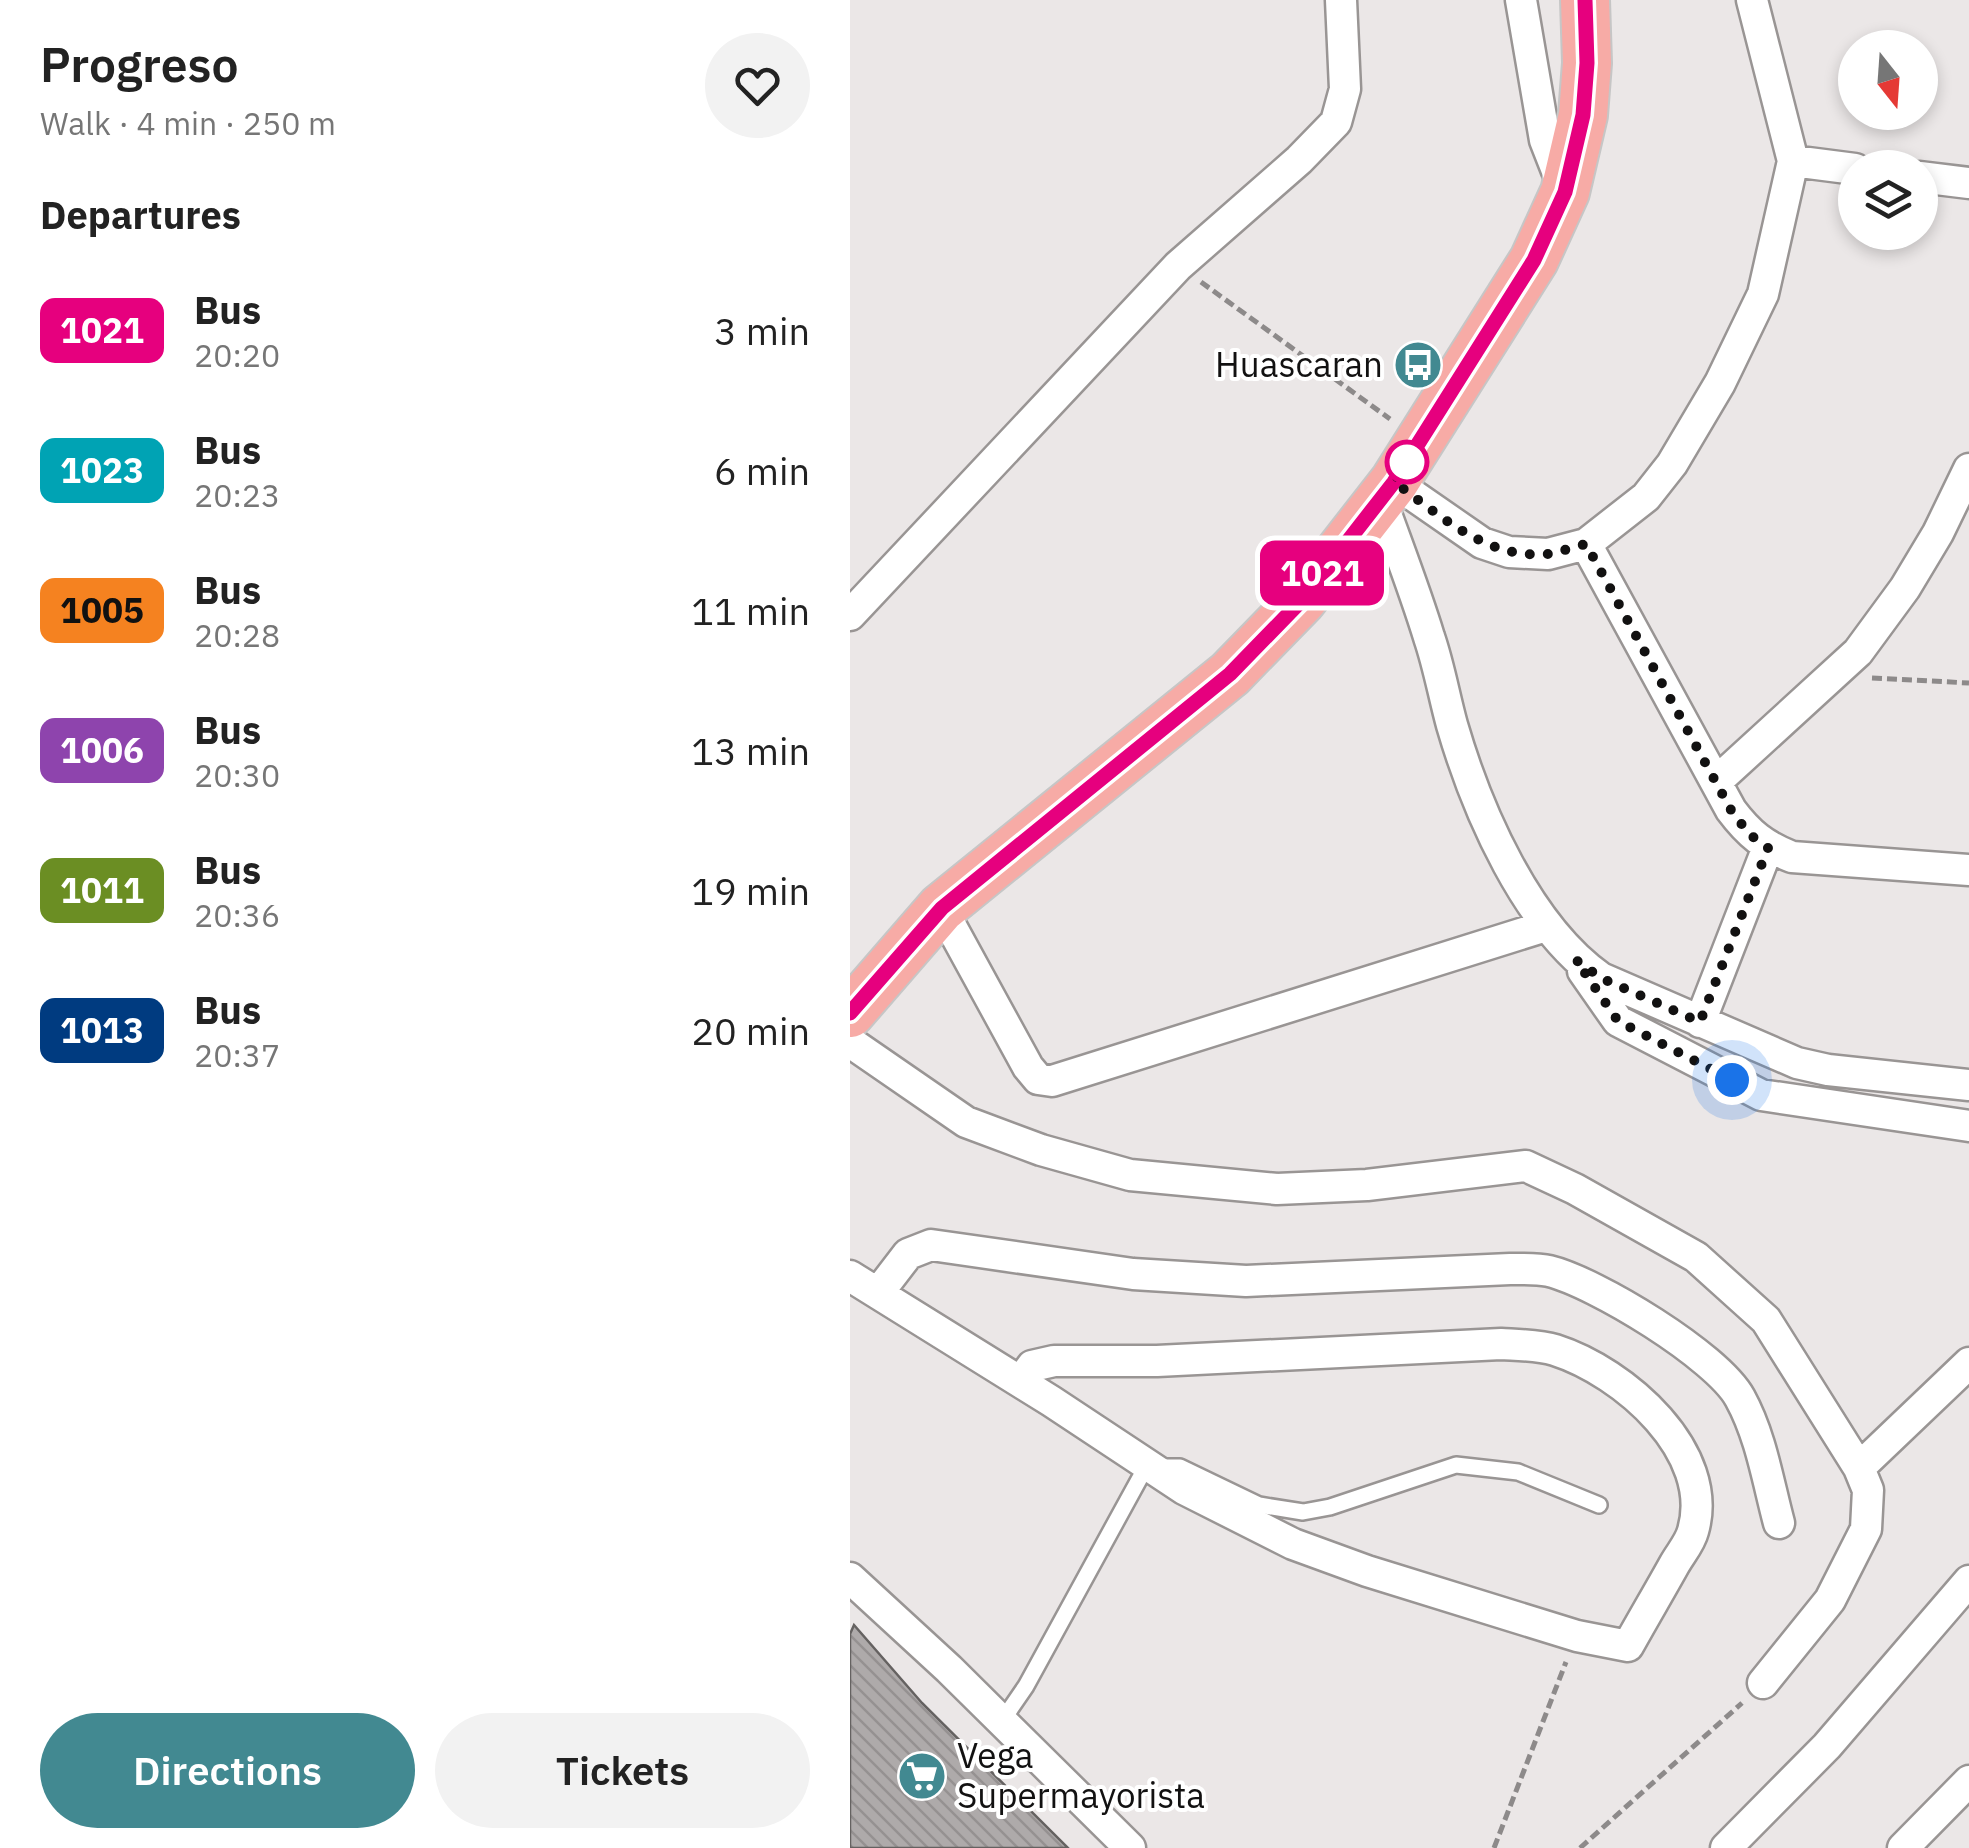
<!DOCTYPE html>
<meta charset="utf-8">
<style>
body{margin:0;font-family:"IBM Plex Sans",sans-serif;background:#f2f2f2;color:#222;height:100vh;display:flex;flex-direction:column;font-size:38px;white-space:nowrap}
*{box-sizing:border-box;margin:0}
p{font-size:32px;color:#767676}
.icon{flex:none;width:55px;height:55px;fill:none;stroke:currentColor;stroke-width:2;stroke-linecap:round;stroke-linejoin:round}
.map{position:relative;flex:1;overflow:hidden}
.drawer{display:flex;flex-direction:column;background:#fff;width:850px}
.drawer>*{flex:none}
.badge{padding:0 20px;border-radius:15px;font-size:35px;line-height:65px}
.needle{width:65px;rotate:163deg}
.tools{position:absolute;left:988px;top:30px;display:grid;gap:20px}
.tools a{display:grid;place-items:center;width:100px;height:100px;border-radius:50%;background:#fff;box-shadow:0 5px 15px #0003;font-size:50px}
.you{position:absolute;width:50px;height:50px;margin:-25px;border:8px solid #fff;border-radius:50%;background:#1a73e8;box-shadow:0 0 0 15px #1a73e833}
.map>.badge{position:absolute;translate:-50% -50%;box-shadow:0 0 0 5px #fff}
h2{padding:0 40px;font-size:38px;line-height:90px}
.round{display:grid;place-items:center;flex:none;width:105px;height:105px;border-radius:52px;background:#f2f2f2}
.summary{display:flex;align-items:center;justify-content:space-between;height:170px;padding:0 40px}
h1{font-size:48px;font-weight:600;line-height:75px}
.cta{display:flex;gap:20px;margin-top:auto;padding:20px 40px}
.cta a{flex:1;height:115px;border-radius:60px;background:#428991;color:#fff;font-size:40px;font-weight:600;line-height:115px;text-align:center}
.cta a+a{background:#f2f2f2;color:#222}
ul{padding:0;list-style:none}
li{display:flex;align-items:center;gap:30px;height:140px;padding:0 40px}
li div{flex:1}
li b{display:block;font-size:38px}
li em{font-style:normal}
li .badge{min-width:110px;font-weight:700;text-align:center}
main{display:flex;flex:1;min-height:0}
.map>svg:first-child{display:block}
</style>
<main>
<section class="drawer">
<div class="summary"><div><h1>Progreso</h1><p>Walk · 4 min · 250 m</p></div><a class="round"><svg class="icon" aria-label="heart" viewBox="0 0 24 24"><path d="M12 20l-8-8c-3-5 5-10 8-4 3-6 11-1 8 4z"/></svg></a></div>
<h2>Departures</h2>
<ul>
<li><span class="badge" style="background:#e6007e;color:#fff">1021</span><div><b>Bus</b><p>20:20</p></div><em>3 min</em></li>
<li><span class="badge" style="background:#00a3b4;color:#fff">1023</span><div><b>Bus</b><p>20:23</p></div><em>6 min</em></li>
<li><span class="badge" style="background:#f58220;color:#111">1005</span><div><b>Bus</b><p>20:28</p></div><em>11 min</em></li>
<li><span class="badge" style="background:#8e44ad;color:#fff">1006</span><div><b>Bus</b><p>20:30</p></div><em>13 min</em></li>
<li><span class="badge" style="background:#6b8e23;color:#fff">1011</span><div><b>Bus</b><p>20:36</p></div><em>19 min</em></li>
<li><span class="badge" style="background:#003b80;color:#fff">1013</span><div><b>Bus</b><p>20:37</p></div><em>20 min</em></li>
</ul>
<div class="cta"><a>Directions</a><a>Tickets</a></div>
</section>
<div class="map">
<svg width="1119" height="1848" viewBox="0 0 1119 1848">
<defs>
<pattern id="building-back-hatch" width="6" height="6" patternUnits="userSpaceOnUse" patternTransform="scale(2.5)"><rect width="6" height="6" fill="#aeaaaa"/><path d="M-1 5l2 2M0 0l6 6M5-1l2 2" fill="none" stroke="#959191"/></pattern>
</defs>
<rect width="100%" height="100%" fill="#ebe7e7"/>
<path fill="url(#building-back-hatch)" stroke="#656261" stroke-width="2.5" d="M4,1625l68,78 146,145h-218v-214z"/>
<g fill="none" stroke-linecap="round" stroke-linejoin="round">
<g stroke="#999594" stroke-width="20">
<path id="service" d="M313,1470l3,-3h14l79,38 44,7 27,-5 126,-42 62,7 81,33
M152,1721l24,-35 121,-221"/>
</g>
<g stroke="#999594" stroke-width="35">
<path id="minor" d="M671,0l24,140 20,51
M943,161l62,8
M1070,177l49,6
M544,482l88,61 27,9 39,2 38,-10 60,-47 26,-33 48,-81 43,-89 30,-133 -41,-161
M531,500c16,45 34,91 48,137 10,29 15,59 23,88 25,86 75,201 149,253l196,85 31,7 141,15
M736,544l145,266c18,24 33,36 61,47l177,13
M0,615l328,-349 121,-106 37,-38 9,-33 -4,-89
M867,781l141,-129 47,-64 33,-55 31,-64
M91,908l87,159 10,12 14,2 494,-155
M733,971l35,50 143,74 208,31
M850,1022l68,-175
M0,1042l116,80 75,28 89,25 147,14 90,-4 159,-19 49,23 121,68 70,63 93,148 9,22 -2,39 -36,71 -67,83
M0,1276l201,125 133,88 109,55 74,27 210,65 51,10c15,-27 31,-54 46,-81 6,-11 16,-22 19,-34 23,-79 -69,-159 -138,-181 -16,-5 -37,-5 -54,-6l-344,17h-103l-22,5 -11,15
M28,1293l30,-39 23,-9 202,29 113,7 264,-12c13,0 27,-1 39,2 46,11 168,85 191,127 21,38 28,84 39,125
M1009,1468l110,-105
M0,1578l99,91 181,179
M876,1848l101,-102 142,-165
M1053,1848l66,-67"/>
</g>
<g stroke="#c6c6c6" stroke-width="52">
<path id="trunk" d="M0,1013l91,-105 289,-234 72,-74 92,-118 140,-222 31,-68 18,-77 4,-52 -2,-63"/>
</g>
<path stroke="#8d8a8a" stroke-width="5" stroke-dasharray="10 5" stroke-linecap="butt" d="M351,282l189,137
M1022,678l97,5
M644,1848l72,-186
M730,1848l162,-145"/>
<use href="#service" stroke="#fff" stroke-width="15"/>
<use href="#minor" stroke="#fff" stroke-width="30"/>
<use href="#trunk" stroke="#f7aba6" stroke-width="48"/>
</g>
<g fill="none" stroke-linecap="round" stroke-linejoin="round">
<g stroke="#fff" stroke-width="22">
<path id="line" d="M0,1013l92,-105 288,-234 72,-74 92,-118 140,-222 31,-68 18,-77 4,-52 -2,-63"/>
</g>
<use href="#line" stroke="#e6007e" stroke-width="15"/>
<path stroke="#121111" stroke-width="10" stroke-dasharray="0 18" d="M557,462l-13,20c46,33 93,78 154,72 12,-2 26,-7 38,-10l145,266 18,24 19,14 -68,174 -99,-44 -25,-18 42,61 114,59"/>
</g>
<defs>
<g id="bus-disc" transform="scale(2.5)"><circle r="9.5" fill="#428991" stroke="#fff"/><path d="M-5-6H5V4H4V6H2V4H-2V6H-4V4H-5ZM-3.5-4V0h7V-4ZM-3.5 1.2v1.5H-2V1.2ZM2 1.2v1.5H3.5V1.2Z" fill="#fff"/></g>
<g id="supermarket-disc" transform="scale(2.5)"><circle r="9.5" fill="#428991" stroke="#fff"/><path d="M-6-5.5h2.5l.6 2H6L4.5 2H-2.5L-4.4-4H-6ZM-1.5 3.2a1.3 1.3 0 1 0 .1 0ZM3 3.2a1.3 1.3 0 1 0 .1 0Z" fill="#fff"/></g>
</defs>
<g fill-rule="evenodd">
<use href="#bus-disc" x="568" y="365"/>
<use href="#supermarket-disc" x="72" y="1776"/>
</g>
<circle fill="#fff" stroke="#e6007e" stroke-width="5" cx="557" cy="462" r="20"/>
<g text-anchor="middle" stroke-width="8" stroke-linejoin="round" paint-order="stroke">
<g font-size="35" fill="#121111" stroke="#fff" text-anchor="end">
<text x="533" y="377">Huascaran</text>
<text x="107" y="1768" text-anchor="start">Vega<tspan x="107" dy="40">Supermayorista</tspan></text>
</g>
</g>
</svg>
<div class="tools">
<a><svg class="needle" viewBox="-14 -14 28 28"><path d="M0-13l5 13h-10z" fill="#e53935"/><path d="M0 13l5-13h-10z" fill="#767676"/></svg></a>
<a><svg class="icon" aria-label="layers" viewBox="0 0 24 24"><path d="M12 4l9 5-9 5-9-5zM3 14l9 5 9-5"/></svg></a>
</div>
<div class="you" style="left:882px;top:1080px"></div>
<b class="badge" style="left:472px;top:573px;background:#e6007e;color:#fff">1021</b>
</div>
</main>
